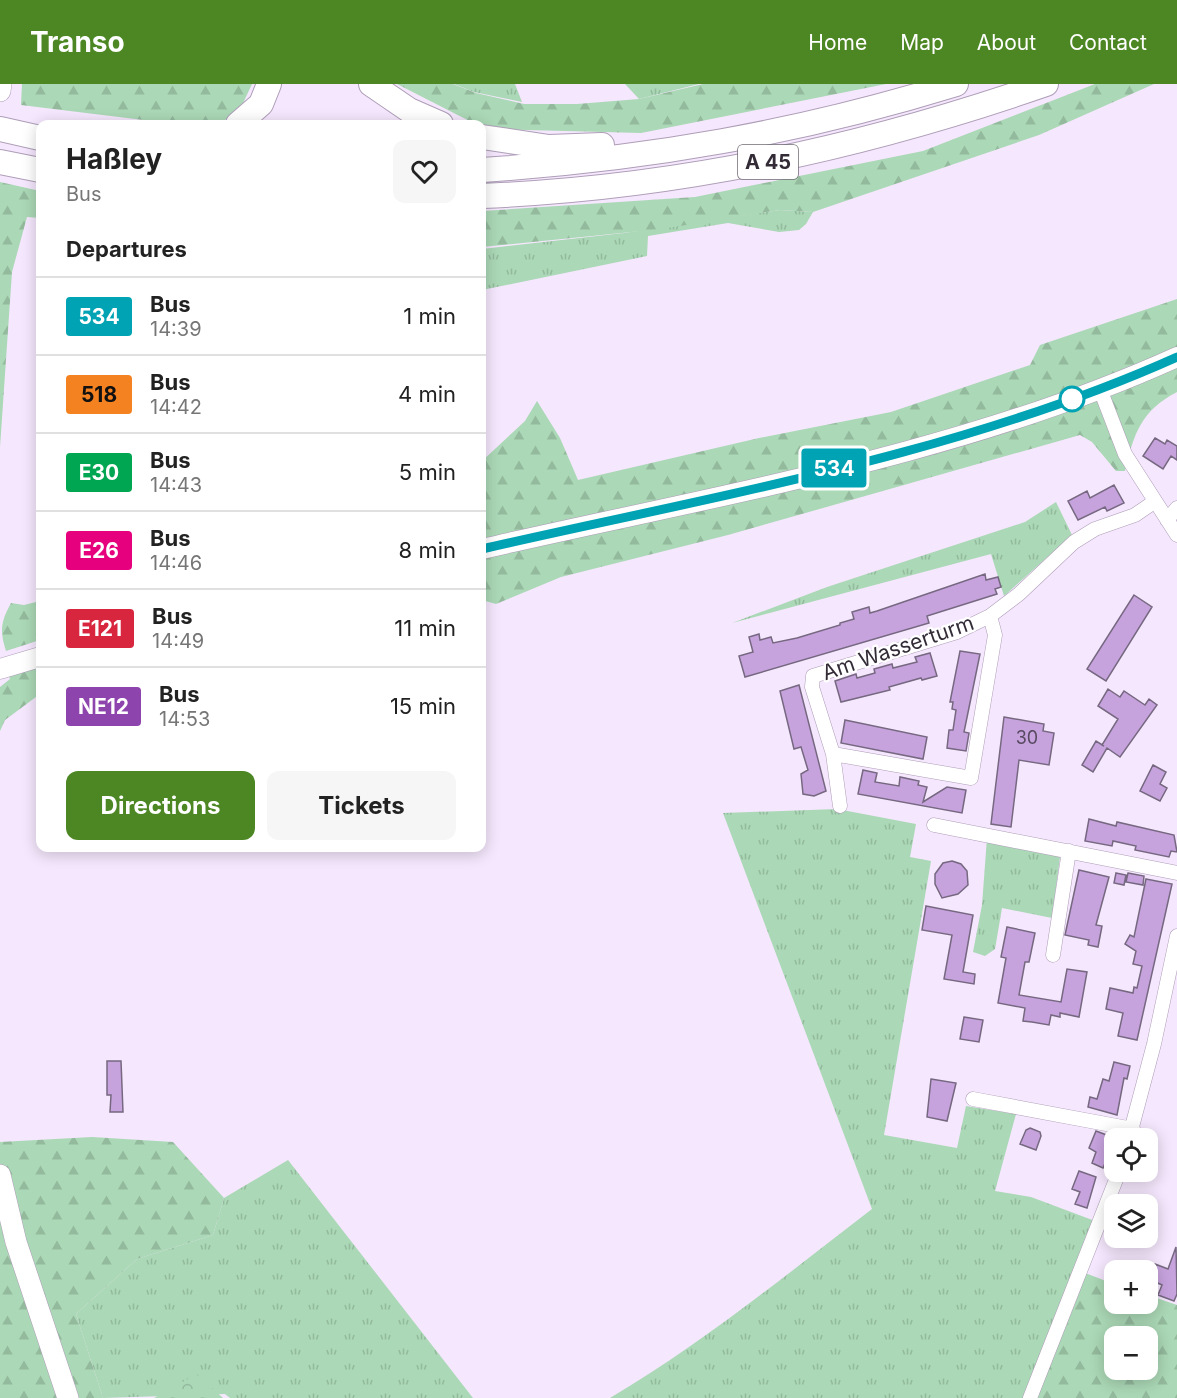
<!DOCTYPE html>
<meta charset="utf-8">
<style>
body{margin:0;font-family:Inter,sans-serif;background:#f6f6f6;color:#222;height:100vh;display:flex;flex-direction:column;font-size:22px;white-space:nowrap}
*{box-sizing:border-box;margin:0}
p{font-size:20px;color:#767676}
.icon{flex:none;width:33px;height:33px;fill:none;stroke:currentColor;stroke-width:2;stroke-linecap:round;stroke-linejoin:round}
.map{position:relative;flex:1;overflow:hidden}
.sheet{position:absolute;left:36px;top:36px;width:450px;height:732px;display:flex;flex-direction:column;background:#fff;border-radius:12px;box-shadow:0 3px 15px #0003}
.sheet>*{flex:none}
.badge{padding:0 12px;border-radius:4px;font-size:21px;line-height:39px}
.tools{position:absolute;left:1104px;top:1044px;display:grid;gap:12px}
.tools a{display:grid;place-items:center;width:54px;height:54px;border-radius:12px;background:#fff;box-shadow:0 3px 15px #0003;font-size:30px}
.map>.badge{position:absolute;translate:-50% -50%;box-shadow:0 0 0 3px #fff}
h2{padding:0 30px;font-size:22px;line-height:54px}
.round{display:grid;place-items:center;flex:none;width:63px;height:63px;border-radius:12px;background:#f6f6f6}
.headline{display:flex;align-items:center;justify-content:space-between;height:102px;padding:0 30px}
h1{font-size:28px;font-weight:700;line-height:45px}
.action{display:flex;gap:12px;margin-top:auto;padding:12px 30px}
.action a{flex:1;height:69px;border-radius:12px;background:#4d8724;color:#fff;font-size:24px;font-weight:700;line-height:69px;text-align:center}
.action a+a{background:#f6f6f6;color:#222}
ul{padding:0;list-style:none}
li{display:flex;align-items:center;gap:18px;height:78px;padding:0 30px;border-top:2px solid #e0e0e0}
li div{flex:1}
li b{display:block;font-size:22px}
li em{font-style:normal}
li .badge{min-width:66px;font-weight:700;text-align:center}
header{display:flex;align-items:center;gap:36px;box-sizing:border-box;height:84px;padding:0 30px;background:#4d8724;color:#fff}
header strong{font-size:28px}
nav{display:flex;gap:33px;margin-inline-start:auto;font-size:21px}
.map>svg:first-child{display:block}
</style>
<header>
<strong>Transo</strong>
<nav><a>Home</a><a>Map</a><a>About</a><a>Contact</a></nav>
</header>
<div class="map">
<svg width="1177" height="1314" viewBox="0 0 1177 1314">
<defs>
<pattern id="grass-tufts" width="24" height="20" patternUnits="userSpaceOnUse" patternTransform="scale(1.5)"><rect width="24" height="20" fill="#abd8b6"/><path d="M3 7l-1-3M5 7V3M7 7l1-3M15 17l-1-3M17 17v-4M19 17l1-3" fill="none" stroke="#94ba9d"/></pattern>
<pattern id="forest-firs" width="22" height="20" patternUnits="userSpaceOnUse" patternTransform="scale(1.5)"><rect width="22" height="20" fill="#abd8b6"/><path d="M5 1l3.5 6h-7zM16 11l3.5 6h-7z" fill="#94ba9d"/></pattern>
<pattern id="park-crowns" width="20" height="18" patternUnits="userSpaceOnUse" patternTransform="scale(1.5)"><rect width="20" height="18" fill="#abd8b6"/><path d="M2 6a3 3 0 1 1 6 0M12 15a3 3 0 1 1 6 0" fill="none" stroke="#94ba9d"/></pattern>
</defs>
<rect width="100%" height="100%" fill="#f5e7fd"/>
<path fill="url(#grass-tufts)" d="M454,0h61l7,18 -48,-10z
M625,0h74l-60,15z
M780,126l33,2 -7,12 -7,6 -20,2 -51,-9 -80,13 -1,20 -165,34v-41l142,-16z
M1056,418l16,33 -68,61 -13,-42 -259,69 95,-36 198,-65z
M837,725l79,15 -6,33 21,4 -47,274 73,13 9,-42 50,8 -21,77 36,6 64,24 -71,177h-414c93,-55 176,-123 262,-189l-149,-396z
M987,754l68,14 5,5 -8,61 -50,-10 -7,41 -10,7 -12,-4 9,-47z
M288,1076l185,238h-243l-5,-4 -122,4 -27,-84 61,-55 76,-24 11,-37z"/>
<path fill="url(#forest-firs)" fill-rule="evenodd" d="M22,0h230l-14,30 -22,10h-40l-155,-19z
M397,0h56l23,9 48,11h53l62,-5 64,-15h183l-245,49 -156,-4z
M1095,0h59l-115,51 -226,77 -33,-2 -119,19 -179,18v-36l213,-14 228,-46z
M0,98l40,9v27l-13,-1 -15,55 -12,175z
M1177,215v93c-36,19 -43,41 -52,79h-9l-24,-29 -12,-7 -352,100 -167,42 -65,27 -14,-4v-139l43,-40 12,-20 23,37 18,42 181,-42 132,-26 139,-47 10,-20z
M40,517v39l-34,11c-6,-19 -6,-28 5,-48l13,2z
M40,581v29l-35,26 -5,11v-44l10,-8 -3,-8z
M92,1053l81,5 51,56 -11,37 -76,24 -61,55 27,84h-103v-256z
M1085,1189l29,11v20h34v-9l29,10v93h-142zM1114,1252h34v34h-34z"/>
<path fill="url(#park-crowns)" d="M197,1290l26,24h-69z"/>
<path fill="#c7a3de" stroke="#766880" stroke-width="1.5" d="M1155,354l10,6 2,-4 10,6v14l-6,-4 -8,13 -20,-13z
M1114,401l10,18 -17,8 -2,-4 -27,13 -10,-19 19,-10 3,7z
M985,490l1,6 12,-3 3,10 -6,2 2,5 -70,22 2,7 -184,54 -6,-21 14,-4 -4,-15 10,-3 1,6 11,-3 2,6 24,-5 43,-13v-2l14,-4 -2,-7 17,-5 1,6 7,-2z
M1134,511l18,12 -46,74 -19,-12z
M960,567l20,3 -16,78 5,1 -3,18 -19,-3 2,-18h4l3,-20 -4,-1 1,-7h-3z
M930,569l7,23 -15,4 -1,-2 -32,9 1,3 -49,12 -6,-21 21,-7 1,4 18,-5 -1,-4 18,-5 1,4 24,-6 -2,-5z
M799,601l27,106 -12,5 -11,-2 -2,-20 7,-4 -7,-23 -7,2 -14,-58z
M1108,605l12,8 4,-6 21,14 4,-6 8,6 -37,52 -13,-9 -14,24 -11,-7 14,-24 8,5 -2,-1 16,-26 -20,-13z
M1004,633l40,7 -1,7 11,2 -5,32 -30,-5 -8,67 -20,-3z
M845,636l82,17 -4,22 -82,-16z
M1153,681l13,7 -6,12 7,4 -7,13 -20,-10z
M863,686l14,3 -2,9 24,4 1,-9 19,4 -1,4 9,2 -4,15 24,-15 19,3 -4,23 -104,-19z
M1089,735l27,7 1,-4 57,13 3,17 -6,-1 -2,6 -34,-7 1,-4 -23,-5 -1,5 -27,-5z
M952,777l9,3 6,7 1,14 -10,9 -16,4 -7,-14v-10l8,-11z
M1079,786l30,7 -13,48 6,1 -4,21 -10,-2 1,-5 -24,-5z
M1116,789l10,2 -2,10 -10,-2z
M1128,789l16,3 -1,9 -17,-3z
M1146,795l26,5 -35,156 -19,-4 5,-23 -17,-4 4,-21 23,5 1,-6 3,1 5,-22 -9,-2 3,-13 -11,-7 5,-9 4,2z
M926,822l47,9 -10,57 12,2 -1,10 -30,-5 8,-44 -30,-5z
M1007,843l28,6 -6,29h-4l-6,33 42,7 6,-33 20,3 -8,45 -19,-4v4l-9,-2 -2,10 -17,-3 -9,-1 2,-13 -27,-5 8,-45 -5,-1z
M964,933l19,3 -4,22 -19,-3z
M107,977h14l2,51h-13l1,-17h-4z
M1114,978l16,4 -3,13 -3,-1 -7,37 -29,-8 2,-10 7,2 6,-20 6,2z
M931,995l25,4 -9,38 -20,-4z
M1030,1044l10,4 1,4 -5,14 -16,-6 6,-14z
M1096,1047l16,6 -6,13 4,2 -7,16 -11,-5 4,-11 -7,-4z
M1079,1087l17,6 -9,31 -12,-4 5,-12 -8,-3z
M1176,1163l1,47 -3,7 -16,-6 4,-10 -13,-6 6,-15 13,5z"/>
<g fill="none" stroke-linecap="round" stroke-linejoin="round">
<g stroke="#ae9eb8" stroke-width="15">
<path id="street" d="M1100,305l25,65 52,81
M1167,436l10,-12
M990,532l5,19 -24,143 -138,-24 -21,-67 1,-11 144,-44 33,-16 29,-22 55,-52 21,-13 40,-14 19,-13
M833,670l7,52
M934,741l243,48
M1053,871l16,-104
M973,1015l160,30
M1129,1054l25,-94 23,-108
M1030,1314l89,-226"/>
</g>
<g stroke="#ae9eb8" stroke-width="21">
<path id="secondary" d="M482,465c230,-53 479,-94 695,-192
M0,585l40,-12"/>
</g>
<g stroke="#ae9eb8" stroke-width="22">
<path id="primary" d="M0,7l1,-7
M0,1091l16,67 52,156"/>
</g>
<g stroke="#ae9eb8" stroke-width="26">
<path id="highway" d="M371,0l38,26 32,14
M238,40l23,-20 8,-20
M0,45l40,9
M482,53l67,10 53,-2
M0,78l40,8
M482,86c166,-11 315,-37 474,-86
M482,112c196,-8 379,-48 564,-112"/>
</g>
<use href="#street" stroke="#fff" stroke-width="14"/>
<use href="#secondary" stroke="#fff" stroke-width="20"/>
<use href="#primary" stroke="#fff" stroke-width="21"/>
<use href="#highway" stroke="#fff" stroke-width="24"/>
</g>
<g fill="none" stroke-linecap="round" stroke-linejoin="round">
<g stroke="#fff" stroke-width="14">
<path id="line" d="M482,465c231,-53 477,-94 695,-192"/>
</g>
<use href="#line" stroke="#00a3b4" stroke-width="9"/>
</g>
<circle fill="#fff" stroke="#00a3b4" stroke-width="3" cx="1072" cy="315" r="12"/>
<g text-anchor="middle" stroke-width="4.5" stroke-linejoin="round" paint-order="stroke">
<g font-size="18" fill="#584a61">
<text x="1027" y="660">30</text>
</g>
<rect fill="#fff" stroke="#706b73" stroke-width="1.5" x="738" y="61" width="60" height="34" rx="4.5"/>
<g font-size="20" font-weight="bold" fill="#332c37">
<text x="768" y="85">A 45</text>
</g>
<g font-size="21" fill="#332c37" stroke="#fff">
<text transform="translate(898 564) rotate(-19)" y="7">Am Wasserturm</text>
</g>
</g>
</svg>
<div class="tools">
<a><svg class="icon" aria-label="locate" viewBox="0 0 24 24"><circle cx="12" cy="12" r="6"/><path d="M12 2v4M12 18v4M2 12h4M18 12h4"/></svg></a>
<a><svg class="icon" aria-label="layers" viewBox="0 0 24 24"><path d="M12 4l9 5-9 5-9-5zM3 14l9 5 9-5"/></svg></a>
<a>+</a>
<a>−</a>
</div>
<b class="badge" style="left:834px;top:384px;background:#00a3b4;color:#fff">534</b>
<section class="sheet">
<div class="headline"><div><h1>Haßley</h1><p>Bus</p></div><a class="round"><svg class="icon" aria-label="heart" viewBox="0 0 24 24"><path d="M12 20l-8-8c-3-5 5-10 8-4 3-6 11-1 8 4z"/></svg></a></div>
<h2>Departures</h2>
<ul>
<li><span class="badge" style="background:#00a3b4;color:#fff">534</span><div><b>Bus</b><p>14:39</p></div><em>1 min</em></li>
<li><span class="badge" style="background:#f58220;color:#111">518</span><div><b>Bus</b><p>14:42</p></div><em>4 min</em></li>
<li><span class="badge" style="background:#00a651;color:#fff">E30</span><div><b>Bus</b><p>14:43</p></div><em>5 min</em></li>
<li><span class="badge" style="background:#e6007e;color:#fff">E26</span><div><b>Bus</b><p>14:46</p></div><em>8 min</em></li>
<li><span class="badge" style="background:#d7263d;color:#fff">E121</span><div><b>Bus</b><p>14:49</p></div><em>11 min</em></li>
<li><span class="badge" style="background:#8e44ad;color:#fff">NE12</span><div><b>Bus</b><p>14:53</p></div><em>15 min</em></li>
</ul>
<div class="action"><a>Directions</a><a>Tickets</a></div>
</section>
</div>
